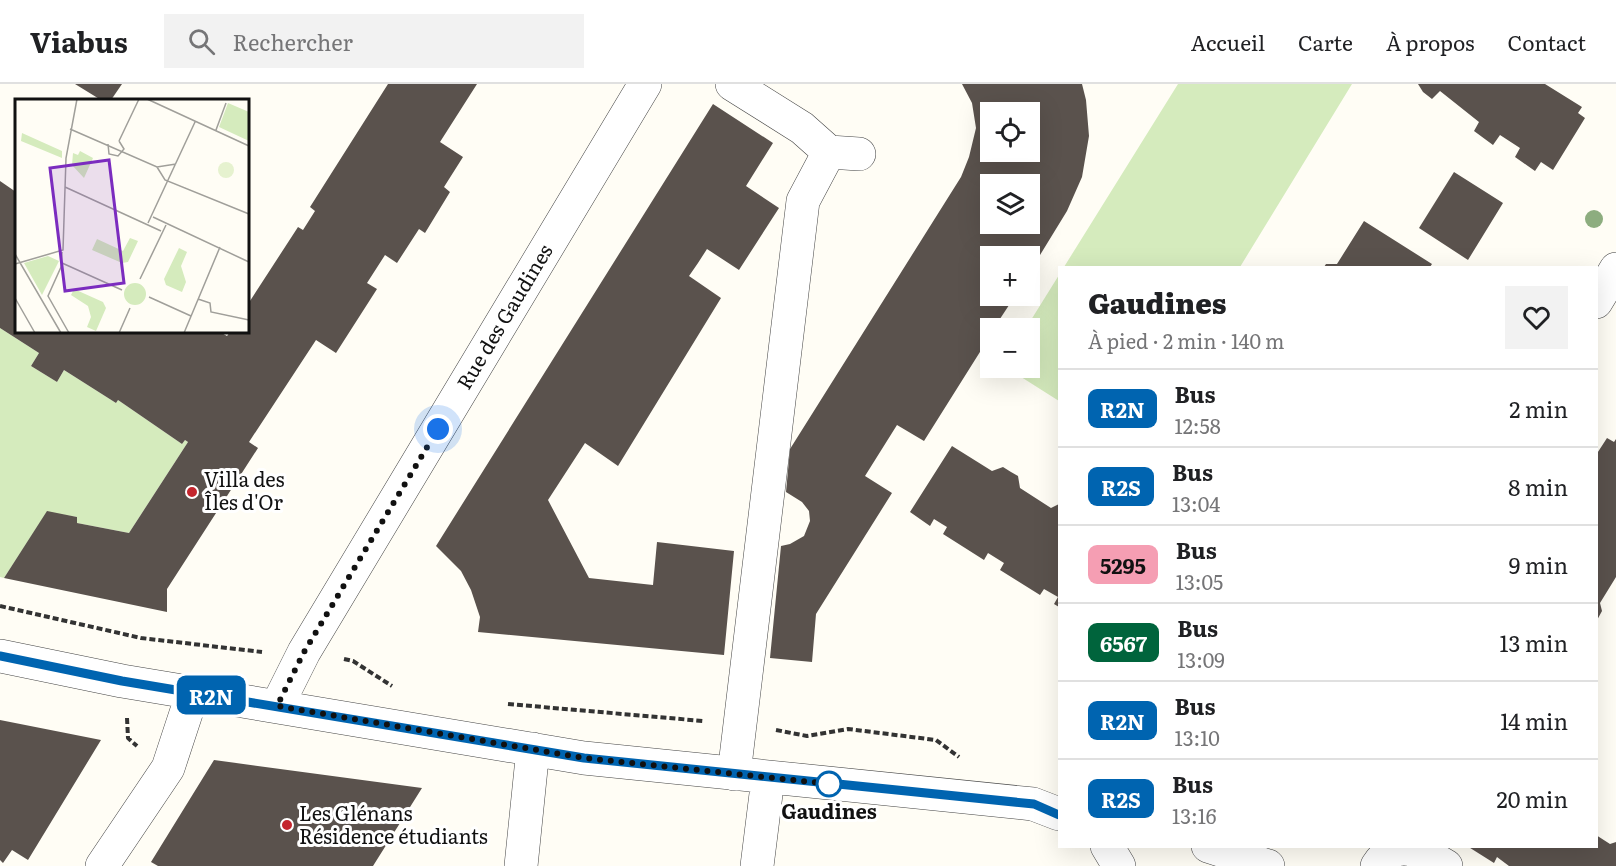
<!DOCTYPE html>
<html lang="fr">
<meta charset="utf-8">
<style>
body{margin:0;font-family:Literata,serif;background:#f2f2f2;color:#202124;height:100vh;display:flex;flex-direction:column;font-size:22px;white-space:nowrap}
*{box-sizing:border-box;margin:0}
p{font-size:20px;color:#757577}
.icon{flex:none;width:33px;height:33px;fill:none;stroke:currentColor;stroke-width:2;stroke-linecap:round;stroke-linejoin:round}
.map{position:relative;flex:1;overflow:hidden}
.details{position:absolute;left:1058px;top:182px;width:540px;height:582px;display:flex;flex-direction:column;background:#fff;border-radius:0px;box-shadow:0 6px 24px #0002}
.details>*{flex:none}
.badge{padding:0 12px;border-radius:9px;font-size:21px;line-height:39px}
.controls{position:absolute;left:980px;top:18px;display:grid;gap:12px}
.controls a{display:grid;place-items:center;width:60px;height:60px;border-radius:0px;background:#fff;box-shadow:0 6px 24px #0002;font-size:30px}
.you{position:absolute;width:30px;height:30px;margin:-15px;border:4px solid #fff;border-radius:50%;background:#1a73e8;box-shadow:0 0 0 9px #1a73e833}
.map>.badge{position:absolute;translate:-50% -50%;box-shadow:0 0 0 3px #fff}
.round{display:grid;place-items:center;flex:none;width:63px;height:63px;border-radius:0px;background:#f2f2f2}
.summary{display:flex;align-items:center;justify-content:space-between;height:102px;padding:0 30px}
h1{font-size:28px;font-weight:800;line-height:45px}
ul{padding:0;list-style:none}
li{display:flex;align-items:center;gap:18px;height:78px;padding:0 30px;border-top:2px solid #e0e0e0}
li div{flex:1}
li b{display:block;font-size:22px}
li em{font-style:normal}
li .badge{min-width:66px;font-weight:700;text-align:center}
header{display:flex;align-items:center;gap:36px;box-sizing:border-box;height:84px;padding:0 30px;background:#fff;border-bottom:2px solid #e0e0e0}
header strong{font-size:28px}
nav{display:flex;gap:33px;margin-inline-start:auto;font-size:21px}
.search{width:420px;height:54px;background:#f2f2f2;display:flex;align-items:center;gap:15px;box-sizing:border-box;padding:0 21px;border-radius:0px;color:#757577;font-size:22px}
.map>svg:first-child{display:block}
</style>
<header>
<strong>Viabus</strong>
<div class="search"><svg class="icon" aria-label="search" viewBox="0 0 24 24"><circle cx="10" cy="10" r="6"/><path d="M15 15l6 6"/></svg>Rechercher</div>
<nav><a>Accueil</a><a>Carte</a><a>À propos</a><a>Contact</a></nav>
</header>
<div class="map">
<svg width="1616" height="782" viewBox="0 0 1616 782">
<rect width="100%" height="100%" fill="#fffdf5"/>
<path fill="#d5ebbd" d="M1178,0h174l-112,183h-176z
M1059,191v126l-52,-33h22v-40h-3z
M0,244l39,25 -8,13 26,16 7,-12 52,33 2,-3 64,44 3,-4 3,2 -59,91 -52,-10v-6l-30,-5 -43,66 -4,-1z"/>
<path fill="#5a524d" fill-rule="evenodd" d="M75,0h47l-11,16h-10z
M388,0h89l-37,58 23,15 -19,30 6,5 -25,41 -6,-4 -22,34 -12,-8 -18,28 10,6 -41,64 -20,-13 -67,102 9,6 -91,141v23l-163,-34 43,-67 30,6v6l52,10 59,-91 -3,-2 -3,4 -64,-44 -2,3 -52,-33 -7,12 -26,-16 8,-13 -39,-25v-147l16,11v140h204l7,4 3,-4h18v-28l50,-77 5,3 12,-19 -5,-4z
M962,0h120l4,16 3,36 -7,41 -15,34 -38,62v-17h-39v40h25l-21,32h-4v8l-66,105 -27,-16 -32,51 27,17 -76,121 -4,48 -42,-4 11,-112 9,-2 14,-8 6,-15 -1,-10 -7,-9 -16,-10 4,-43 171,-272 8,-20 7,-29 -4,-25zM990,28h39v40h-39zM990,100h39v40h-39z
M1418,0h127l37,23 -4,6 7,5 -32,52 -12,-8 -6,9 -20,-14 5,-9 -20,-13 -7,10 -19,-14 5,-9 -39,-31 -8,8 -9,-7z
M713,20l60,39 -27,43 33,22 -40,62 -32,-21 -9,14 -9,13 32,22 -103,168 -33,-23 -37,57 41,78 64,7 4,-43 77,9 -10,104 -246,-23 2,-15 -9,-27 -10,-19 -25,-25z
M1454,88l49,31 -35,57 -49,-32z
M1364,137l68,43 -2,3h-106l2,-3h11z
M1607,354l7,4 2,-3v138l-16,26 2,8 -6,11v-167z
M952,362l40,25 11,-4 8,5 7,4 2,12 31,20 8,-4v103l-5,-3 4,-7 -14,-8 -4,6 -40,-25 4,-7 -16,-10 -4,7 -41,-26 4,-7 -5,-3 -8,-5 -4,7 -20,-14z
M0,636l101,20 -73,120 -16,-10 -9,13 -3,-3z
M214,676l208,28 -49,78h-215l-7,-4z
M1596,751l14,9 6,-2v24h-107l-12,-9 -3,6 -27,-17h129z"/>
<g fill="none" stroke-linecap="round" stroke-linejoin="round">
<g stroke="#444" stroke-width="34">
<path id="minor" d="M732,0l70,44 27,24 -26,49 -69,573
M829,68l30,2
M1596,218l20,-33
M0,572l122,25 462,77 449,46 26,10
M277,622l27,-54 341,-568
M1107,762l12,20
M1208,762l60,20
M102,782l66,-98 25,-76
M521,782l12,-117
M757,782l11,-88
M1377,782c19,-30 45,-14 69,0"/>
</g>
<path stroke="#333" stroke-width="4" stroke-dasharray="6 3" stroke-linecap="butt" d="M0,522l141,32 121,14
M344,575l9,2 39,25
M508,620l195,17
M127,634l1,20 9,8
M776,646l31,6 41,-7 88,11 23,17"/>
<use href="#minor" stroke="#fff" stroke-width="33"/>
</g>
<circle fill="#8dad7f" cx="1594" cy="135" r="9"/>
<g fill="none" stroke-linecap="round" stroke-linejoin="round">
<g stroke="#fff" stroke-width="14">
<path id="line" d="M0,572l122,25 462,77 450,46 25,11"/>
</g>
<use href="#line" stroke="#0064b0" stroke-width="9"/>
<path stroke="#111" stroke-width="6" stroke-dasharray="0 10.8" d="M438,345l-134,223 -27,54 307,52 247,26h-2"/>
</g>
<g fill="#c4262e" stroke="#fff" stroke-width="2">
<circle cx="192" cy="408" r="6"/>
<circle cx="287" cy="741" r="6"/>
</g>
<circle fill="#fff" stroke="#0064b0" stroke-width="3" cx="829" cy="700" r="12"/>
<g text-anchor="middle" stroke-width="6" stroke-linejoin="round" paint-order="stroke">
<g font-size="20" fill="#111" stroke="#fff">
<text transform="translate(505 233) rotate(-59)" y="7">Rue des Gaudines</text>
</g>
<g font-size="20" fill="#111" stroke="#fff" text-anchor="start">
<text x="204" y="403">Villa des<tspan x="204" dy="23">Îles d'Or</tspan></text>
<text x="299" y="737">Les Glénans<tspan x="299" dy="23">Résidence étudiants</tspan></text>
</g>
<g font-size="20" font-weight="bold" fill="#111" stroke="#fff">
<text x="829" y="735">Gaudines</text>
</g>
</g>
<g transform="translate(15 15)">
<rect width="234" height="234" fill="#fffdf5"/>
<path d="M213,4l21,9v29l-30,-14zM7,34l40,18v7l-41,-17zM65,52l13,7 -9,20 -12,-13 1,-12 5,2zM115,139l8,3 -10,21 -6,1 -30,-13 5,-11 26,12zM164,149l8,4 -6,14 5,16 -4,10 -16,-7 -2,-6zM33,157l11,5 -17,34 -18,-32zM109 195a11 11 0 1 1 22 0a11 11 0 1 1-22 0ZM59,190l29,13 3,6 -10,23 -9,-4 4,-10 -3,-11 -17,-11z" fill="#d5ebbd"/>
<path d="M203 71a8 8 0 1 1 16 0a8 8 0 1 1-16 0Z" fill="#e6f2cf"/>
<path fill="none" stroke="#a09f9a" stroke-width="1.5" d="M132,0l102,47M55,30l87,38 19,-3M201,31l10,-27M104,42l20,-42M93,45l1,10 9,2 6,-7 -5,-8M142,68l8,13 84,34M50,88l96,44M138,118l96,45M133,124l47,-101M47,153l-1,15 -13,29 21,37M0,155l46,79M47,164l60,27M0,165l48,-14 3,-92 11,-59M125,180l26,-54M134,198l42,19M0,199l20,35M183,200l12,4 1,9 38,8M104,234l11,-25M169,234l36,-86"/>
<path fill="#7b2cbf" fill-opacity="0.15" stroke="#7b2cbf" stroke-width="3" d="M94,61l15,123 -59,8 -15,-123z"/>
<rect width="234" height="234" fill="none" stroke="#111" stroke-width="3"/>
</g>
</svg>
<div class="controls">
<a><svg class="icon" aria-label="locate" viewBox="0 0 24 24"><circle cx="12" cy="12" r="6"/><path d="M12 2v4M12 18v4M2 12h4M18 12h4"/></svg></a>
<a><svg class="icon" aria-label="layers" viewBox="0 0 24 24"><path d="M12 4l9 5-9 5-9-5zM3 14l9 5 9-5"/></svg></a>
<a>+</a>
<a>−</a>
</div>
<div class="you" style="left:438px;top:345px"></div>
<b class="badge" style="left:211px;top:611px;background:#0064b0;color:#fff">R2N</b>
<section class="details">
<div class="summary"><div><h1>Gaudines</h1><p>À pied · 2 min · 140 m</p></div><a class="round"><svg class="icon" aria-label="heart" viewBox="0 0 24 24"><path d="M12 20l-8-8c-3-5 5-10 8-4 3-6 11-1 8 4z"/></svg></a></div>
<ul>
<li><span class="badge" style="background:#0064b0;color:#fff">R2N</span><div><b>Bus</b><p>12:58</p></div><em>2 min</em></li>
<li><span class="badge" style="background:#0064b0;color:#fff">R2S</span><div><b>Bus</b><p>13:04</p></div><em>8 min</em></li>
<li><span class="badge" style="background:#f59eb3;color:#111">5295</span><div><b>Bus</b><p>13:05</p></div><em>9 min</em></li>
<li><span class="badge" style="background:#00643c;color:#fff">6567</span><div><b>Bus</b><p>13:09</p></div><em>13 min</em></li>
<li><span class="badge" style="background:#0064b0;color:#fff">R2N</span><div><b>Bus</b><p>13:10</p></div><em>14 min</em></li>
<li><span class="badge" style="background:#0064b0;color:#fff">R2S</span><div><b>Bus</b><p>13:16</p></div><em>20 min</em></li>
</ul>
</section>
</div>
